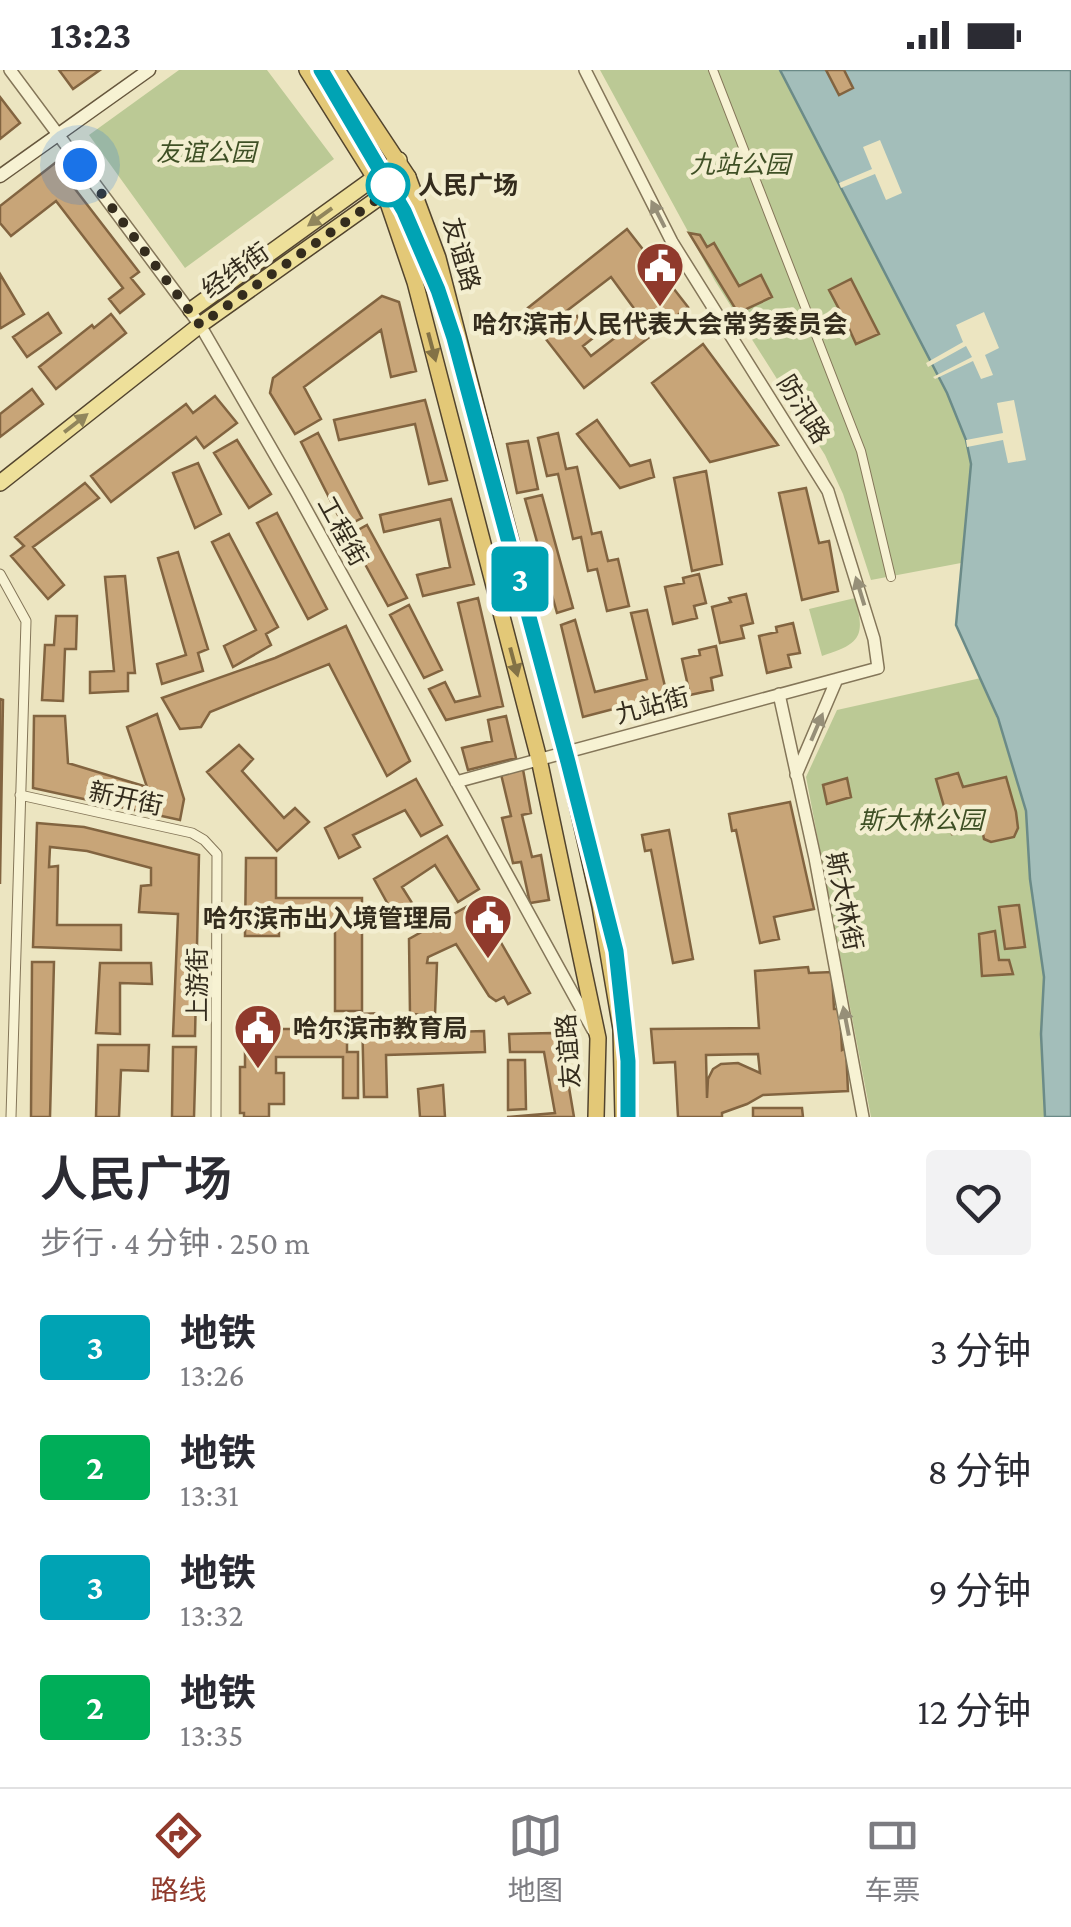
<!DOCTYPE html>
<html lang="zh">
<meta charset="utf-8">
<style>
body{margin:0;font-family:"Crimson Pro","Noto Sans SC",serif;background:#f2f2f3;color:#2b2b33;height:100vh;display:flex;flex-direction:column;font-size:38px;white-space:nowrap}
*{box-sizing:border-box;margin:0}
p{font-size:32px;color:#7c7c81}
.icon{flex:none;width:55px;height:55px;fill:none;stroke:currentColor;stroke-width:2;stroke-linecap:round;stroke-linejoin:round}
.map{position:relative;height:1047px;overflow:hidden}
.panel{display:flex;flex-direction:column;background:#fff;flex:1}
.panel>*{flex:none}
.badge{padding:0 20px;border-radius:8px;font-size:35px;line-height:65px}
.you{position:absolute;width:50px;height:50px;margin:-25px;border:8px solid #fff;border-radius:50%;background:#1a73e8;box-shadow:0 0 0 15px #1a73e833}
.map>.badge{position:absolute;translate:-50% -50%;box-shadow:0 0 0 5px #fff}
.round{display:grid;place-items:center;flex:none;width:105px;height:105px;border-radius:10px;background:#f2f2f3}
.summary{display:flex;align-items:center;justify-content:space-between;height:170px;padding:0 40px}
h1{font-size:48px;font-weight:600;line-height:75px}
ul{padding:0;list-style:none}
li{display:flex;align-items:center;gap:30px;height:120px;padding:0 40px}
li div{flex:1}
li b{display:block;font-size:38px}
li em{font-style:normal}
li .badge{min-width:110px;font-weight:700;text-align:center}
.status{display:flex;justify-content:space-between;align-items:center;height:70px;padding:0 50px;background:#fff;direction:ltr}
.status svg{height:28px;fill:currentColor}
.tabs{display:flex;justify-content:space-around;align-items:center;height:140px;border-top:2px solid #e1e1e2;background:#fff;font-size:28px;color:#7c7c81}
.tabs a{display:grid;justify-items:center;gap:5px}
.tabs .selected{color:#903a2c}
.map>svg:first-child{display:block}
</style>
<div class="status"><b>13:23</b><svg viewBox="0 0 49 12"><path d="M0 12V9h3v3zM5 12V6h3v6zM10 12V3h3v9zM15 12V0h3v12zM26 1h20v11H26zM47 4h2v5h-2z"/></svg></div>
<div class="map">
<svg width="1071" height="1047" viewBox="0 0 1071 1047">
<rect width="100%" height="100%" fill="#ece5c1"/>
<path fill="#bbc995" d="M179,0h88l67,89 -149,109 -96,-133z
M600,0h180l167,323 19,47 5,24 -10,99 -90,17 -28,-86 -18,-39 -110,-174z
M855,528c11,39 5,46 -33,58l-13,-47z
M981,608l29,74 16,59 4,68 14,98 -3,57 4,83h-174l-65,-340 31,-67z"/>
<path fill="#a3beba" stroke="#6b8b88" stroke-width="2.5" d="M780,0h291v1047h-26l-4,-83 3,-57 -14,-98 -4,-68 -28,-93 -42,-93 15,-161 -5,-24 -19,-47z"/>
<path fill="#ece5c1" d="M880,70l22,53 -16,7 -11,-26 -34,14 -2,-5 33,-14 -9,-22z
M984,242l15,36 -14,7 8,20 -12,4 -8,-18 -38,18 -2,-2 39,-20 -6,-11 -38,21 -2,-4 37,-21 -7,-17z
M1014,330l12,60 -18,3 -5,-23 -36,7 -1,-7 37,-7 -6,-30z"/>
<path fill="#c8a578" stroke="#826440" stroke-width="2.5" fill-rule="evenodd" d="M59,0h41l-27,19z
M826,0h18l9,18 -14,7z
M0,27l20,26 -20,16z
M55,93l84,109 -8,6 13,16 -24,19 -11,-14 14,-11 -67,-87 -45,35 -11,-13v-17z
M627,159l61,78 -104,81 -60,-77zM611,207l30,41 -50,38 -8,-10 10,-8 -16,-22 -11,8 -6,-8z
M689,163l11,2 7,12 7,-4 25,43 22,-11 11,22 -34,16z
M0,204l24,40 -23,14 -1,-2z
M851,209l28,55 -23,10 -10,-22 -12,-3 6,-8 -11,-21z
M382,226l17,6 17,69 -25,6 -10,-47 -77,57 17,32 -26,15 -25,-41 3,-15z
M48,243l13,20 -34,24 -14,-20z
M111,244l15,19 -70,56 -17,-22 53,-42 2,3z
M703,274l75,101 -68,17 -58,-79z
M32,319l11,15 -43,33v-23z
M215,326l22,27 -33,25 -8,-11 -85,65 -20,-26 95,-72 7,9z
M425,330l22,80 -18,4 -14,-60 -76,16 -5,-20z
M597,350l33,46 20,-6 4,17 -34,11 -43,-54z
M318,363l44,85 -18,9 -43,-85z
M558,363l8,36 11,-2 15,67 9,-2 7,29 10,-2 11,47 -22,5 -10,-42 -9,2 -7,-34 -8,2 -15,-65 -11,2 -9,-38z
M237,370l34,54 -22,14 -35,-55z
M528,371l10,48 -21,4 -10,-49z
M198,393l23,51 -26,14 -22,-55z
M706,401l16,93 -30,7 -18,-93z
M85,413l14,15 -66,49 31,38 -16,14 -37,-43 13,-10 -9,-9z
M806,418l13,55 10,-2 9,50 -36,9 -23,-107z
M542,425l31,113 -16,5 -32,-114z
M451,429l23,85 -51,12 -6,-21 33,-8 -10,-48 -56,13 -4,-17z
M277,443l50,96 -19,10 -51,-96z
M367,455l40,73 -19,8 -39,-71z
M229,464l49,93 -12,7 5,11 -38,22 -9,-21 32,-16 -44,-88z
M178,482l30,97 -10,4 5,18 -41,13 -5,-20 29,-9 -28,-97z
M699,504l7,29 -12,3 3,12 -24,6 -8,-37 19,-4 -1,-5z
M125,506l10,97h-7v18l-38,2v-21l24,-1 -9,-94z
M746,524l7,29 -12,3 3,12 -24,5 -8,-36 19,-5 -2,-4z
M478,528l25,108 -57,14 -17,-31 16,-7 10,20 25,-6 -22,-93z
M409,535l33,65 -18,8 -34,-63z
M647,540l20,85 -84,22 -22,-92 14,-5 20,72 52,-13 -16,-66z
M56,546h21l-1,33h-11l-2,52 -21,-1 3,-55h9z
M793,553l7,30 -12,2 3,12 -24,6 -8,-37 18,-4 -1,-5z
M346,556l64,135 -23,15 -58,-112 -119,48 -9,15 -21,2 -18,-31 113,-40z
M716,576l6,29 -11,3 2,12 -23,5 -8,-36 18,-4 -1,-5z
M0,629l3,1 -3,184z
M157,644l27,85 -4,21 -147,-32 1,-72h31l3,47 79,24 -20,-60z
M506,646l10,42 -48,12 -6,-22 30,-7 -4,-21z
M239,675l14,14 -11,12 42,47 11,-10 14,14 -32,29 -70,-79z
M522,694l9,49 -9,2 10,42 9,-2 8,45 -19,3 -9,-41 -8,1 -11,-45 9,-2 -11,-46z
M958,703l5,14 43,-10 10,35 2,16 -4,9 -23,5 -7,-3 -2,-10 -30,5 -16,-55z
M847,708l4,19 -24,7 -4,-19z
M416,709l26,46 -21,11 -16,-26 -52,25 7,12 -21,11 -14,-30z
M790,732l24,107 -40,8 5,22 -19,4 -24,-113 -4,1 -3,-17z
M37,753l47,4 115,28 -4,181h-22l5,-122 -39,-2 2,-26 10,-1v-17l-64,-17 -37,-4 -1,20 9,-1 -1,59h64v25l-88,-3z
M669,760l24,129 -20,4 -22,-113 -6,1 -3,-16z
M447,766l32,53 -21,13 -23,-37 -33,22 17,27 -19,12 -26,-47z
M246,788h30v40h86v113h-27v-83h-56v8h-34z
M477,831l53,92 -22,11 -4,-7 -8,4 -7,-5 -33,-52 -28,13 -1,6h10l-2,52 -25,-1 -1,-75z
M1019,835l6,42 -20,2 -6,-42z
M995,861l4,29h10l4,14 -31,2 -3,-42z
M32,892h22l-4,155h-19z
M100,893h51l1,21 -32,-1v51l-24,-1z
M808,897l1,6 23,-1 2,37h6l2,41 4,-2 2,43 -85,4 -16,9 -25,9v4h-44l-3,-55 -21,1 -3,-34 108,-1 -4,-57zM758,984l2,19 -22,-10 -17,1 -8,5 -5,10 -1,19 -1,-43z
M382,943l1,21 101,-3 1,21 -99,3 1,42h-23l-2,-83z
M245,959h102v23h11v46h-15v-41h-67v16h8v31h-15v13h-25v-4h-4v-46h5z
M553,963l8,7 13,77h-67l48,-4 -11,-61h-34l-1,-18z
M98,975h51l-1,26 -27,-1 -2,47h-23z
M173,977h23l-2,70h-22z
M508,990h17l1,49 -18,1z
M443,1015l2,32h-25l-2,-28z
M753,1038h49l1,9h-50z"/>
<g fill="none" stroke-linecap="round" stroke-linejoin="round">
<g stroke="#847659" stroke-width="10">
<path id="pedestrian" d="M713,0l148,381 30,126"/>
</g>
<g stroke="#847659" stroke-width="11">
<path id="minor" d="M0,504l26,47 -15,496
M20,725l172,38 12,7 13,14 -1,263"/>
</g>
<g stroke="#847659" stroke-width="14">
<path id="tertiary" d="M10,0l190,255 97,168 296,537
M779,624l36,164 48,259
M796,705l41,-96
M456,712l422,-114 -4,-29 -46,-148 -156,-249 -87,-172"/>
</g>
<g stroke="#66573d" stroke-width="15">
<path id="secondary" d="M0,106l149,-106"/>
</g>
<g stroke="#52442e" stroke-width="18">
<path id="primary" d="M191,240l208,-150
M0,413l200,-158 208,-148"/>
</g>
<g stroke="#52442e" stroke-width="18">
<path id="trunk" d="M307,0l78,124 30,88 124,477 59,279 -2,79
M337,0l71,107 30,81 127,493 35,155 21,123 2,88"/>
</g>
<use href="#pedestrian" stroke="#f7f2d3" stroke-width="8"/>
<use href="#minor" stroke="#f7f2d3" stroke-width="9"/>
<use href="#tertiary" stroke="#f7f2d3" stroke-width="11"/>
<use href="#secondary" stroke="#f7f2d3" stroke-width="12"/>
<use href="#primary" stroke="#eee09a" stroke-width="15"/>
<use href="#trunk" stroke="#e3c877" stroke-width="15"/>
</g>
<defs><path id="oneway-solid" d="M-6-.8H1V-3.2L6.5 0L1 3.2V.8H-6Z" transform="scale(2.5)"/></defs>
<g fill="#968f78">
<use href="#oneway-solid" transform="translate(658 144) rotate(-117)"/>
<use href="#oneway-solid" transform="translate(860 521) rotate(-107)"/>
<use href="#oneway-solid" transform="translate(817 657) rotate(-67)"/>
<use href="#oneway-solid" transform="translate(846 951) rotate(-101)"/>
</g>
<g fill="#91865c">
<use href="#oneway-solid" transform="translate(320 147) rotate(144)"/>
<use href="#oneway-solid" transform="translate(76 353) rotate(-38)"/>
</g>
<g fill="#837246">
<use href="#oneway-solid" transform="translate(432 277) rotate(75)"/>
<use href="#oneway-solid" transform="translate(514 592) rotate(75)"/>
</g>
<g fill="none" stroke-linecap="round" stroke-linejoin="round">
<g stroke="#fff" stroke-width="22">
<path id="line" d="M321,0l83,141 34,79 16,48 114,424 48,189 12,110v56"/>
</g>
<use href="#line" stroke="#00a3b4" stroke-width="15"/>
<path stroke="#342c1d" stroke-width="10" stroke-dasharray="0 18" d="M80,95l120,160 185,-131 3,-9"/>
</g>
<defs>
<g id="civic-pin" transform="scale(2.5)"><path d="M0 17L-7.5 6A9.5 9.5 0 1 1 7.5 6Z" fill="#903a2c" stroke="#f3eed0"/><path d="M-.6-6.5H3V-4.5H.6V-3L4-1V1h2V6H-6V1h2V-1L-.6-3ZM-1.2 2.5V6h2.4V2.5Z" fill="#fff"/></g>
</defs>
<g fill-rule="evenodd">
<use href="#civic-pin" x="660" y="196"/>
<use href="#civic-pin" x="488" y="848"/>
<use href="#civic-pin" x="258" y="958"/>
</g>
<circle fill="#fff" stroke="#00a3b4" stroke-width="5" cx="388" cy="115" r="20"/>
<g text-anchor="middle" stroke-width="9" stroke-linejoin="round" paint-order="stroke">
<g font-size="25" font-style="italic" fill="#3f5025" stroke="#f3eed0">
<text x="206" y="91">友谊公园</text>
<text x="740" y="103">九站公园</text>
<text x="921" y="759">斯大林公园</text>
</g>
<g font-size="25" font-weight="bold" fill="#342c1d" stroke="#f3eed0" text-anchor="start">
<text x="418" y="124">人民广场</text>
</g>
<g font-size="25" fill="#342c1d" stroke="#f3eed0">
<text transform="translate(462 184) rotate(74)" y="9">友谊路</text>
<text transform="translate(235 200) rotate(-35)" y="9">经纬街</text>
<text transform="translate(804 339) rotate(58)" y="9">防汛路</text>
<text transform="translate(343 461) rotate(61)" y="9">工程街</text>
<text transform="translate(652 635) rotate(-15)" y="9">九站街</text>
<text transform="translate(126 728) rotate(12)" y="9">新开街</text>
<text transform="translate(845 831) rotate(79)" y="9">斯大林街</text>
<text transform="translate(197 915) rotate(-90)" y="9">上游街</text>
<text transform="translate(568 981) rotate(-94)" y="9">友谊路</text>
</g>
<g font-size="25" font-weight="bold" fill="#342c1d" stroke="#f3eed0">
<text x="660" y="263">哈尔滨市人民代表大会常务委员会</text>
<text x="453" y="857" text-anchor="end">哈尔滨市出入境管理局</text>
<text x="293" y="967" text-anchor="start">哈尔滨市教育局</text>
</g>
</g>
</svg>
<div class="you" style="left:80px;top:95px"></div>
<b class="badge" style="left:520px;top:509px;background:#00a3b4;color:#fff">3</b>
</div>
<section class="panel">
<div class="summary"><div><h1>人民广场</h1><p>步行 · 4 分钟 · 250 m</p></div><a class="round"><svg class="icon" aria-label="heart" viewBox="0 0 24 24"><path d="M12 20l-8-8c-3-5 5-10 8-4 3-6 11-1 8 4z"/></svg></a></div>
<ul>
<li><span class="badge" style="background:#00a3b4;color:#fff">3</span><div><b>地铁</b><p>13:26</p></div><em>3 分钟</em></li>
<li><span class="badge" style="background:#00ae59;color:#fff">2</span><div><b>地铁</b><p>13:31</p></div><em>8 分钟</em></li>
<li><span class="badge" style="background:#00a3b4;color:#fff">3</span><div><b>地铁</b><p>13:32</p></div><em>9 分钟</em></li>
<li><span class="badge" style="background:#00ae59;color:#fff">2</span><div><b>地铁</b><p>13:35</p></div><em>12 分钟</em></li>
</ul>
</section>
<nav class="tabs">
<a class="selected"><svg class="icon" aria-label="directions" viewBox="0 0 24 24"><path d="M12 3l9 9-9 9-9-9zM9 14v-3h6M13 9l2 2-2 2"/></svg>路线</a>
<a><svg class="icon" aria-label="map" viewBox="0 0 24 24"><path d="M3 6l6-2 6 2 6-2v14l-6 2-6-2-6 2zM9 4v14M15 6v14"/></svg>地图</a>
<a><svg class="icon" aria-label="tickets" viewBox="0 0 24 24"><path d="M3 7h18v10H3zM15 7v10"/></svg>车票</a>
</nav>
